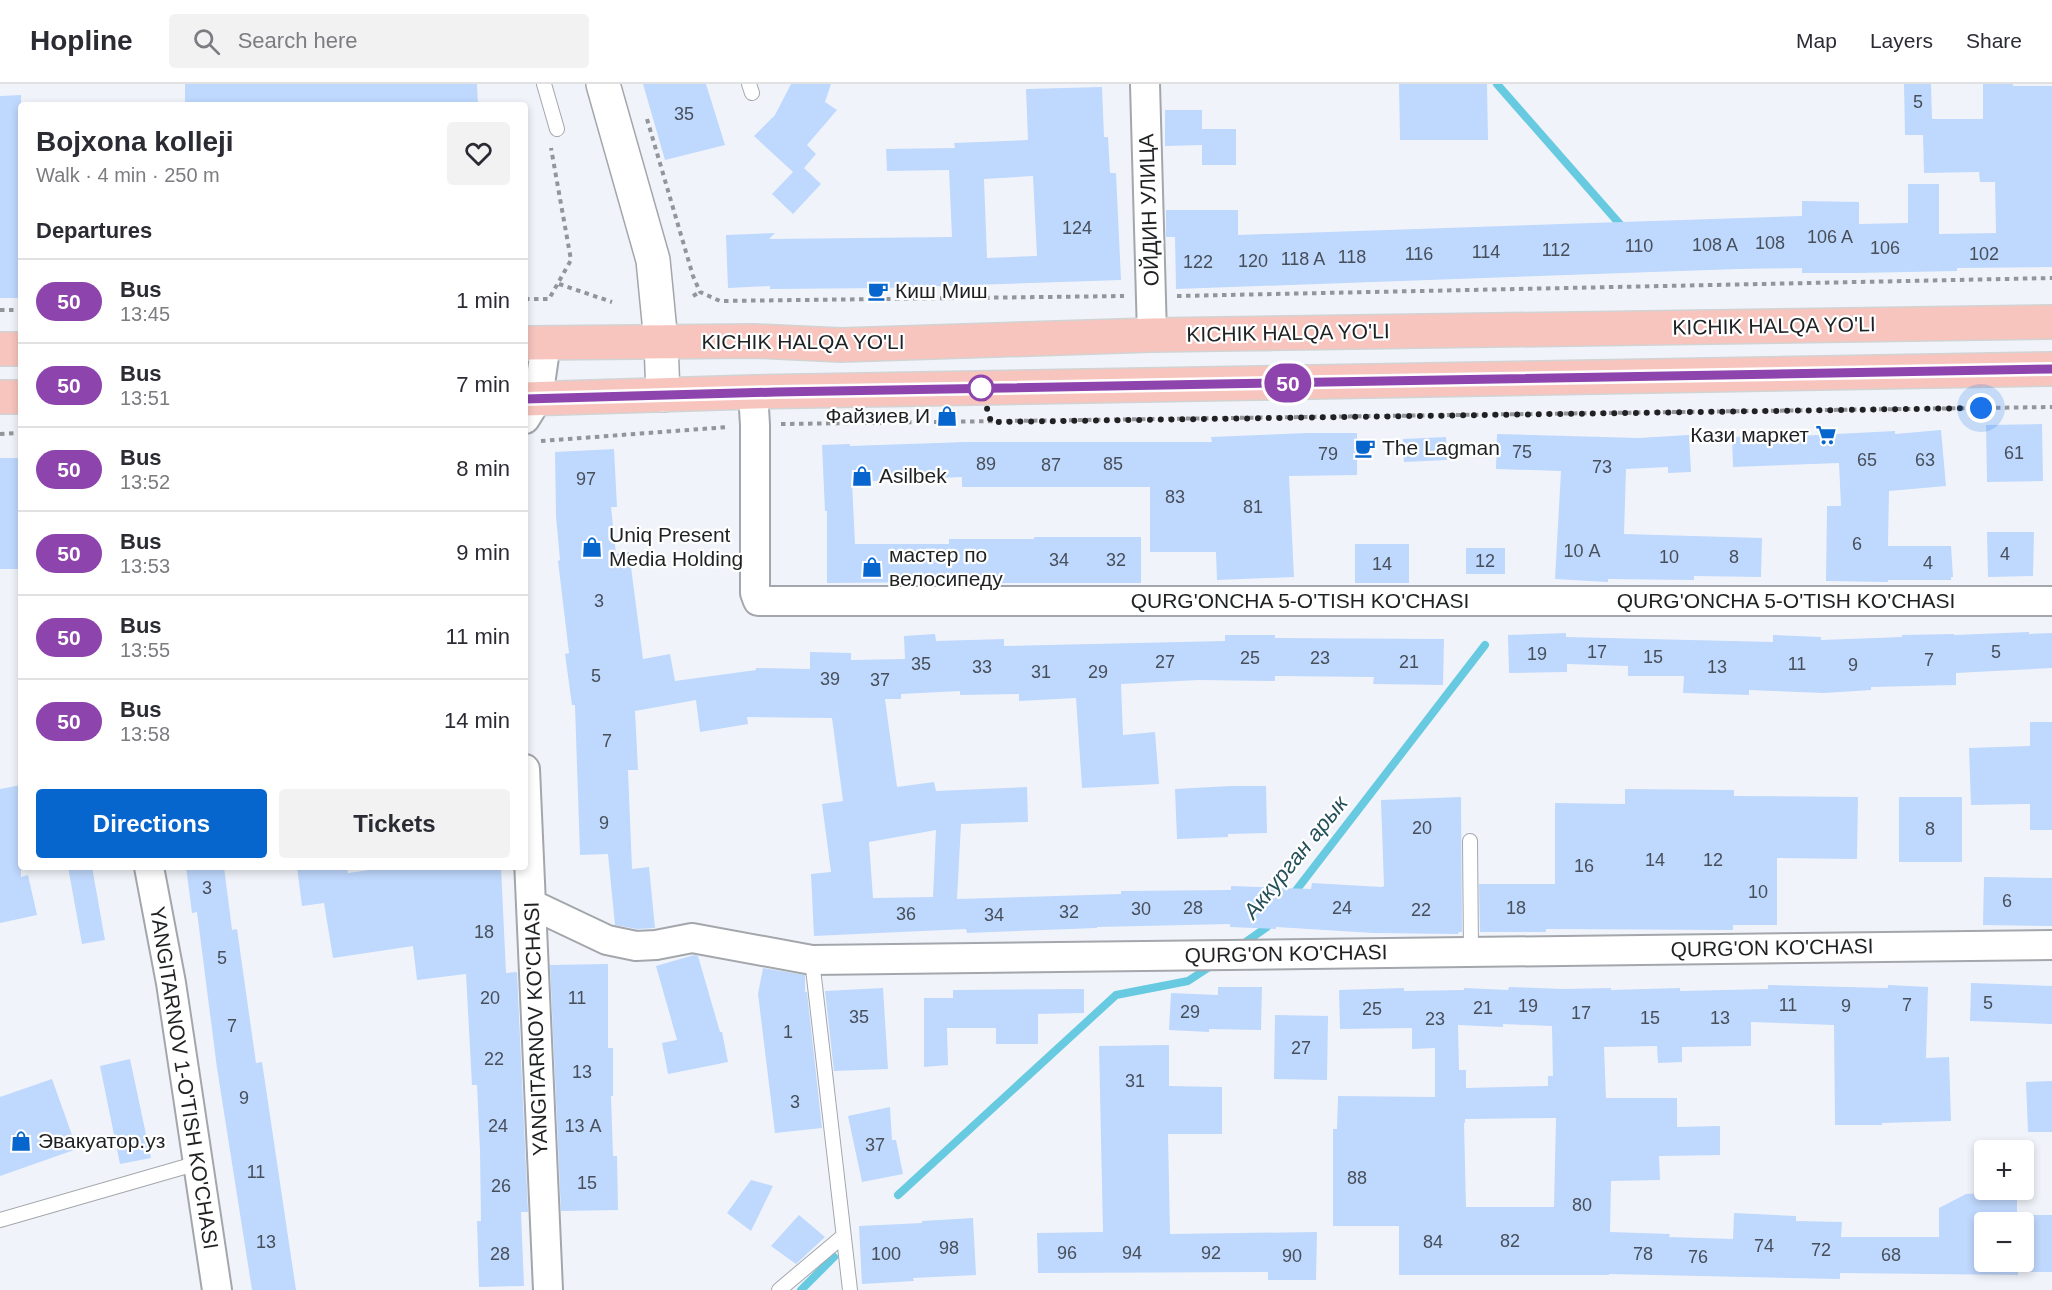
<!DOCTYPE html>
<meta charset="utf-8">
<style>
body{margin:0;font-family:Arial,sans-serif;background:#f2f2f3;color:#2b2b33;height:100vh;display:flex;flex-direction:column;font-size:22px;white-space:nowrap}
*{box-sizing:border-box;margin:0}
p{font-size:20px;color:#7c7c81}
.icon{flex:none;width:33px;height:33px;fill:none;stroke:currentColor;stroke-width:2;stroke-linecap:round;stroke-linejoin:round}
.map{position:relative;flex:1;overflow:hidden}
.details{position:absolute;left:18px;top:18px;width:510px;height:768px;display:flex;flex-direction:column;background:#fff;border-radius:6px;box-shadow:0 3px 9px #0003}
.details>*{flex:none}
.badge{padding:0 12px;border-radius:20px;font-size:21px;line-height:39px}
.controls{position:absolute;left:1974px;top:1056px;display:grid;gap:12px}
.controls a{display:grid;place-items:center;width:60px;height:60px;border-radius:6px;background:#fff;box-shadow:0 3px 9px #0003;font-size:30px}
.you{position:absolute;width:30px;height:30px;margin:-15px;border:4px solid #fff;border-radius:50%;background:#1a73e8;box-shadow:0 0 0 9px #1a73e833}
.map>.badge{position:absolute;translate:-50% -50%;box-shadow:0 0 0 3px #fff}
h2{padding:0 18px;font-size:22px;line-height:54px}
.round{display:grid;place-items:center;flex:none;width:63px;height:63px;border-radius:6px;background:#f2f2f3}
.head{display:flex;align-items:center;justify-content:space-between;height:102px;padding:0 18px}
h1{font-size:28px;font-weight:600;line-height:45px}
.cta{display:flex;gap:12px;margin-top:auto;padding:12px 18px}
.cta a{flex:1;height:69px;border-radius:6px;background:#0666ce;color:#fff;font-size:24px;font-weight:600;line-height:69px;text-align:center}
.cta a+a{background:#f2f2f3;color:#2b2b33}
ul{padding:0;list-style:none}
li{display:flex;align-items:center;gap:18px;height:84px;padding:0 18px;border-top:2px solid #e1e1e2}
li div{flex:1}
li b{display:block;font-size:22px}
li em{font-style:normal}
li .badge{min-width:66px;font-weight:700;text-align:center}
header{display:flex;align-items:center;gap:36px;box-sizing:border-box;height:84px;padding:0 30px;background:#fff;border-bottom:2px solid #e1e1e2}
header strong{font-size:28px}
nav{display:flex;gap:33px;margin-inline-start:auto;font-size:21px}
.search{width:420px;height:54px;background:#f2f2f3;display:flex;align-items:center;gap:15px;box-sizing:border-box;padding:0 21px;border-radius:6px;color:#7c7c81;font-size:22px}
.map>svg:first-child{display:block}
</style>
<header>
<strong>Hopline</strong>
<div class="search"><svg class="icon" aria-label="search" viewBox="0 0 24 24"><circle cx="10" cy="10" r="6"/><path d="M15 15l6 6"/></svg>Search here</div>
<nav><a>Map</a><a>Layers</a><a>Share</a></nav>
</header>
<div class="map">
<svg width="2052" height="1206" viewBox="0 0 2052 1206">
<rect width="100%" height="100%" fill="#f0f4fa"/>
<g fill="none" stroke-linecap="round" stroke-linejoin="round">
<path stroke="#67cae0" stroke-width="8" d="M1497,0l128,146
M1291,813l194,-252
M1240,862l27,-19 5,-6
M898,1111l218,-200 72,-14 26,-17
M801,1206l33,-33"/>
</g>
<path fill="#bfd8fd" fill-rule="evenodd" d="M185,0h292l1,21h-293z
M643,0h63l19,61 -60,15z
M791,0h40l-6,18 12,8 -30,35 9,9 -12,14 17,16 -28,30 -21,-20 21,-22 -39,-36 21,-21z
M1399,0h88l1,56h-88z
M1904,0h27l1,35h51v-35h30v2h39v181l-95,1v3l-99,2h-56v-5l-64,1 -562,20 -1,-52h-9v-27h72v25l564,-19v-15l57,1v22l49,-1v-39h31v50l57,-1 -1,-51h-15l-1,-10 -55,1 -1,-38h-18z
M1102,3l2,50h4l2,36h6l5,107 -236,8 -115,1v-3l-42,2 -2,-53 49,-2 -6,6 183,-2 -3,-67 -62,1 -1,-22 69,-1 -1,-5 74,-3 -2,-51zM1033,92l4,80 -50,2 -3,-79z
M21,11v203h-21v-202z
M1165,26h37v19h34v36h-34v-20l-37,1z
M2042,340l1,57 -56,1 -1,-57z
M1941,346l5,56 -57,5 -1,55h63l2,31h-2v3h-63v2l-62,-1 1,-75h14l-2,-43 -106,4 -1,-30 29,-1v2l134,-7v3z
M1307,349h50v42l-68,1 5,101 -77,3 -1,-28h-66v-65h-188v-10l-110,5 3,62h94v-5h85v-2h107v46h-142v2h-50v-3l-122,1v-72h-2l-3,-66 28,-1v2l116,-4h246l-1,-5z
M1497,350l141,4 51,-3 2,37 -23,1v-6l-42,2 -2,65 138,4 -1,39 -67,-1v4l-86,-1v3l-53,-3 6,-108 -65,-2z
M1446,353l1,23 -43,2 -1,-23z
M614,365l3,58h-6l5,47 13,-2 14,107 27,-5 5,27 81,-11v-2l54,1v-17l41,1v7l54,-1 -1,-23 31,-2 1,7 68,-2v7l221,-5v-6h50v3l169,1 -1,46 -70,-1 1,-7 -99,-1v5l-76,-1 -78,4 2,51 32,-3 4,52 -77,4 -6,-90 -57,3v-7l-59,1v-4l-59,3v5h-16l12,88 37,-5 2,9 91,-4 1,35 -67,2 -4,75 164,-5v-3l110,-1v-4l80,3 1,-6 70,4 2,-1 -3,-86 80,-3 1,135h-3l-1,2 -85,-1 -97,-6v2l-46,-2v-3l-133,3v1l-130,5 -1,-4 -152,7 -3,-62 20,-2 -9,-68 21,-3 -11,-83 -85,-1 1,7 -48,8 -4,-32 -61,11 3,59h-10l4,99 17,-2 6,61 -18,1 -22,-4 -7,-71 -28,1 -5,-150h-3l-7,-51 4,-1 -11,-92 2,-1 -4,-44 -1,-64zM936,746l-3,67 -60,1 -4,-56z
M0,374h21v111h-21z
M1987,448h47l-1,44 -45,1z
M1355,460h54v39h-54z
M1466,464h39v26h-39z
M2029,548v2l23,-1v35l-96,5v12l-85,2v3l-47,3 -75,-3v5l-66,-2 1,-17h-56v-10l-61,-2v8l-58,1 -1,-38 58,-2v4l207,5v-7l48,2v3l81,-3v-2l52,-1v1z
M2030,638h22v108h-22v-26l-59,1 -2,-57 61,-2z
M21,701v92l7,-2 9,40 -37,8v-134z
M1230,702h36l1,47 -39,1v3l-51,2 -2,-50z
M1625,705l109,1v6l124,1 -1,62 -80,-1v67h-44v5l-187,-1v3h-66l-1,-48h76v-81l70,1z
M1899,713h63v65h-63z
M68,783h24l13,73 -23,4z
M186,783h38l8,63 5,-1 19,134 6,-1 34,228h-44l-35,-222 -20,-156 -5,1z
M297,783h50l1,6 44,-6h109l5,106 11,-1 11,240h-7l3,74 -45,1 -2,-66h4l-1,-70 -3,-66h-5l-6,-111 -49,6 -4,-34 -80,12 -9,-55 -22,3z
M1984,793l68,1v48l-69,-1z
M694,871l4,1 22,76h2l6,30 -60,12 -6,-31 15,-3 -21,-74z
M608,880v84h5v48h-2l2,60h4l1,54 -57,1 -11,-246z
M763,884l42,7v17h2l15,136 -47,5 -17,-139z
M1971,899l81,3v38l-82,-3z
M1768,901l120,3v-3l40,2 -2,71 23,-1 2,64 -69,2v2h-47l-1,-100 -83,-3v24l-69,1v15l-24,1 -1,-17 -53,1 2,51h71v29l43,-1v29l-61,1 1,24 -49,1 -1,51 60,2 -1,3 64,2 1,-26 62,3v5l46,1 -1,15h98v-29l27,-14 19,-1v-3h32v25h35v57h-34v3l-178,-2v6l-231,-5v1h-210v-49h-66v-97h4l1,-33 97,1v-49l-23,1v-21l-72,1 -1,-39 65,-2v3l60,-1v-2l44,2 1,-3 55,2 47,-1v2l69,-2v3l88,-2zM1503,940l49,2 1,50h-5v10l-82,2v-18h-7l-1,-45 45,2zM1556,1034l-2,89h-88l-2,-84h1v-4zM1984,1138h40v40h-40z
M1218,903h44l-1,43 -52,-1v3l-40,-2 2,-37 47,2z
M883,904l5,81 -54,2 -9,-80z
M1084,905v24l-46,1v30h-42v-16h-49l1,37 -24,2v-69h29v-8z
M1275,931l53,1 -1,64 -53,-1z
M1169,961v41l53,1v47h-54l2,100 147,-2 -1,48h-48v-8l-230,1 -1,-40 66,-1 -4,-186z
M130,975l21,99 -31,6 -20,-98z
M52,995l25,70 -77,27v-79z
M2052,997v51h-24l-2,-50z
M890,1023l2,33h4l7,34 -41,8 -14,-66z
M751,1096l22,6 -22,45 -24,-18z
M799,1131l26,22 -29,27 -25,-18z
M973,1134l3,57 -63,3 1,3 -52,3 -3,-58 63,-3v-2z"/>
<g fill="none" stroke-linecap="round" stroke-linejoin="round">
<g stroke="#a3a7ac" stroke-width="16">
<path id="service" d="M544,0l13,45
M749,0l3,9
M1470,757l1,111
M812,876l38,330
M0,1136l198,-57
M779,1206l63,-53"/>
</g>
<g stroke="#a3a7ac" stroke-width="32">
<path id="minor" d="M1145,0l7,251
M753,308l2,33v168l3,8h1294
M525,335l13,-21 8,-55
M525,685l23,521
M149,783l22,116 46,307
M531,820l76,36 29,6 20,-1 36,-7 120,22 1240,-15"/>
</g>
<g stroke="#a3a7ac" stroke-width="36">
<path id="secondary" d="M603,0l50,176 8,82 2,53"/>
</g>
<g stroke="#d2d3d3" stroke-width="36">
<path id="trunk" d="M525,259l230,-2 86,4 311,-10 900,-13
M0,265h21
M0,313h21
M525,315l228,-7 1299,-23"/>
</g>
<path stroke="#92969a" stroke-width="4" stroke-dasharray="4.5 4.5" stroke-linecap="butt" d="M647,35l46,157 7,16 20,9 404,-5
M559,200l53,18
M693,212l7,-4
M1177,212l875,-18
M525,215h24l22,-39 -20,-112
M0,226h21
M781,340l1271,-17
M0,350l21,-1
M541,357l187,-14"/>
<use href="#service" stroke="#fff" stroke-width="14"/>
<use href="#minor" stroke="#fff" stroke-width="28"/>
<use href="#secondary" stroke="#fff" stroke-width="33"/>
<use href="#trunk" stroke="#f7c4be" stroke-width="33"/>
</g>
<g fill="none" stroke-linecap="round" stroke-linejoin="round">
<g stroke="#fff" stroke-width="14">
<path id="line" d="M525,315l251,-7 1276,-23"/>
</g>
<use href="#line" stroke="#8e44ad" stroke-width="9"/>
<path stroke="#1f2123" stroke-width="6" stroke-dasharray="0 10.8" d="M981,304l10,34 990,-14"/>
</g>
<defs>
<g id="cafe-bare" transform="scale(1.62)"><path d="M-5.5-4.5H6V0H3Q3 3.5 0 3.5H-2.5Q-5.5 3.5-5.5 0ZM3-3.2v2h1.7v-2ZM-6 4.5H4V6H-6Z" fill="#0666ce" stroke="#fff" stroke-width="2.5" paint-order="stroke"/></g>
<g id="shop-bare" transform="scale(1.62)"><path d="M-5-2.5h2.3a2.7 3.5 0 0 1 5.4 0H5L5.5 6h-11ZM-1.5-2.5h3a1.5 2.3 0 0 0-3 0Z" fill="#0666ce" stroke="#fff" stroke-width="2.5" paint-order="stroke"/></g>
<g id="supermarket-bare" transform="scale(1.62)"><path d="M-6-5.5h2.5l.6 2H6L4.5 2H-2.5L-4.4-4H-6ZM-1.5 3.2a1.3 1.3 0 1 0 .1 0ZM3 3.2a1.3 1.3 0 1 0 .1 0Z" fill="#0666ce" stroke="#fff" stroke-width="2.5" paint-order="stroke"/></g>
</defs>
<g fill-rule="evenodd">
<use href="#cafe-bare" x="878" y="207"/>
<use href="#shop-bare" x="947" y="332"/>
<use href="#supermarket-bare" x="1826" y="351"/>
<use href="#cafe-bare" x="1365" y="364"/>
<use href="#shop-bare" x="862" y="392"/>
<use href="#shop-bare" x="592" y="463"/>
<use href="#shop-bare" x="872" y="483"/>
<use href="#shop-bare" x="21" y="1057"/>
</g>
<circle fill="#fff" stroke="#8e44ad" stroke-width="3" cx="981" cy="304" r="12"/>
<g text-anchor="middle" stroke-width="4.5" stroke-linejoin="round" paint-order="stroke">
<g font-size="18" fill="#474f5a">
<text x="1918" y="24">5</text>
<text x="684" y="36">35</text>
<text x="1077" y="150">124</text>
<text x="1830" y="159">106 A</text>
<text x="1770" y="165">108</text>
<text x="1715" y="167">108 A</text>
<text x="1639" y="168">110</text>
<text x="1885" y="170">106</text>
<text x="1556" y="172">112</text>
<text x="1486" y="174">114</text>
<text x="1419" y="176">116</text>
<text x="1984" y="176">102</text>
<text x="1352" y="179">118</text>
<text x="1303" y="181">118 A</text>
<text x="1253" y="183">120</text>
<text x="1198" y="184">122</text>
<text x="1522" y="374">75</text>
<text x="2014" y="375">61</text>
<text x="1328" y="376">79</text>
<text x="1867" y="382">65</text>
<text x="1925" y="382">63</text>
<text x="986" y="386">89</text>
<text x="1113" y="386">85</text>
<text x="1051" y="387">87</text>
<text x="1602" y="389">73</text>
<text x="586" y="401">97</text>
<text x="1175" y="419">83</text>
<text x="1253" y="429">81</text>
<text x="1857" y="466">6</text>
<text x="1582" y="473">10 А</text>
<text x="2005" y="476">4</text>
<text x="1669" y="479">10</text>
<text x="1734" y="479">8</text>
<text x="1059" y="482">34</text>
<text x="1116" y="482">32</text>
<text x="1485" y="483">12</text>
<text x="1928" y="485">4</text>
<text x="1382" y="486">14</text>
<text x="599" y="523">3</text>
<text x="1597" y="574">17</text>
<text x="1996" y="574">5</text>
<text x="1537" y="576">19</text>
<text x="1653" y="579">15</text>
<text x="1250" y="580">25</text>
<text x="1320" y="580">23</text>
<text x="1929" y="582">7</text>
<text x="1165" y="584">27</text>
<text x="1409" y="584">21</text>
<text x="921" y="586">35</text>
<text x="1797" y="586">11</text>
<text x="1853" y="587">9</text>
<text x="982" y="589">33</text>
<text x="1717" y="589">13</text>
<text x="1041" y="594">31</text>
<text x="1098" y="594">29</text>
<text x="596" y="598">5</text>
<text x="830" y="601">39</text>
<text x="880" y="602">37</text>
<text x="607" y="663">7</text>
<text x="604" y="745">9</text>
<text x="1422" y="750">20</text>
<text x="1930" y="751">8</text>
<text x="1655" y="782">14</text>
<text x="1713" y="782">12</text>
<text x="1584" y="788">16</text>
<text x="207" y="810">3</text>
<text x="1758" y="814">10</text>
<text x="2007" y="823">6</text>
<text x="1193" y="830">28</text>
<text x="1342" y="830">24</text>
<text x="1516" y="830">18</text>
<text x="1141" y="831">30</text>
<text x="1421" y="832">22</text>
<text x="1069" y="834">32</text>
<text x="906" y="836">36</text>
<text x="994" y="837">34</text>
<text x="484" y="854">18</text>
<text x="222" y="880">5</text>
<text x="490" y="920">20</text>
<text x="577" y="920">11</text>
<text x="1988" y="925">5</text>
<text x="1788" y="927">11</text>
<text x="1907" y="927">7</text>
<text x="1528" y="928">19</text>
<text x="1846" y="928">9</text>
<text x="1483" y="930">21</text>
<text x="1372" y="931">25</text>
<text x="1190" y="934">29</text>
<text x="1581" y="935">17</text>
<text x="859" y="939">35</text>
<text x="1650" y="940">15</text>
<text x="1720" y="940">13</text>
<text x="1435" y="941">23</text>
<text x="232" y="948">7</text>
<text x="788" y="954">1</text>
<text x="1301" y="970">27</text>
<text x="494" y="981">22</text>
<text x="582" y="994">13</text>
<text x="1135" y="1003">31</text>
<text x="244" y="1020">9</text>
<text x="795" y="1024">3</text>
<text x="498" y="1048">24</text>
<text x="583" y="1048">13 А</text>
<text x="875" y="1067">37</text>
<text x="256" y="1094">11</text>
<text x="1357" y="1100">88</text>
<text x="587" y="1105">15</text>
<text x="501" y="1108">26</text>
<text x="1582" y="1127">80</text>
<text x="1510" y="1163">82</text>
<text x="266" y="1164">13</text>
<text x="1433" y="1164">84</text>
<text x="1764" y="1168">74</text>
<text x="949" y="1170">98</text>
<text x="1821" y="1172">72</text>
<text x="1067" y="1175">96</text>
<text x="1132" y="1175">94</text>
<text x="1211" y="1175">92</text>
<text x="500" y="1176">28</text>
<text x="886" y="1176">100</text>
<text x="1643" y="1176">78</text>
<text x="1891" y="1177">68</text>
<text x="1292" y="1178">90</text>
<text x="1698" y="1179">76</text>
</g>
<g font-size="21" fill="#1f2123" stroke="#fff">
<text transform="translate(1149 126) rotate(-92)" y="7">ОЙДИН УЛИЦА</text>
<text transform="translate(1774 242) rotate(-1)" y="7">KICHIK HALQA YO'LI</text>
<text transform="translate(1288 249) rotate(-1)" y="7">KICHIK HALQA YO'LI</text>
<text x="803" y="265">KICHIK HALQA YO'LI</text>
<text x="1300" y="524">QURG'ONCHA 5-O'TISH KO'CHASI</text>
<text x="1786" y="524">QURG'ONCHA 5-O'TISH KO'CHASI</text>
<text transform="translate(1772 864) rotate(-1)" y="7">QURG'ON KO'CHASI</text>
<text transform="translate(1286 870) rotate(-1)" y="7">QURG'ON KO'CHASI</text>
<text transform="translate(536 945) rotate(-92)" y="7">YANGITARNOV KO'CHASI</text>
<text transform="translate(184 994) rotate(81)" y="7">YANGITARNOV 1-O'TISH KO'CHASI</text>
</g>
<g font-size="21" fill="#1f2123" stroke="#fff" text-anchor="start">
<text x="895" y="214">Киш Миш</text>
<text x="930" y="339" text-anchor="end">Файзиев И</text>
<text x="1809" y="358" text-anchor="end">Кази маркет</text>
<text x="1382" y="371">The Lagman</text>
<text x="879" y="399">Asilbek</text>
<text x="609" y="458">Uniq Present<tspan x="609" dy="24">Media Holding</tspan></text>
<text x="889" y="478">мастер по<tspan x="889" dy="24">велосипеду</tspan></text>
<text x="38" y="1064">Эвакуатор.уз</text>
</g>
<g font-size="22" font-style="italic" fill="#245059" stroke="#fff">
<text transform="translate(1295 773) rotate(-51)" y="8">Аккурган арык</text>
</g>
</g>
</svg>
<div class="controls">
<a>+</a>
<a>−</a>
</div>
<div class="you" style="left:1981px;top:324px"></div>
<b class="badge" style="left:1288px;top:299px;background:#8e44ad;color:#fff">50</b>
<section class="details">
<div class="head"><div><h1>Bojxona kolleji</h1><p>Walk · 4 min · 250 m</p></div><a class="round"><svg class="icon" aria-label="heart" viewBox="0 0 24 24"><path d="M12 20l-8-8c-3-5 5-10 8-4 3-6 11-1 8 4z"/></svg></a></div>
<h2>Departures</h2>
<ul>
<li><span class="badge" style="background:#8e44ad;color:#fff">50</span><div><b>Bus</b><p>13:45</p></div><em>1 min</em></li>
<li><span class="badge" style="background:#8e44ad;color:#fff">50</span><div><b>Bus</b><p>13:51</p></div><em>7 min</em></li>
<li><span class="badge" style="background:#8e44ad;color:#fff">50</span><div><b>Bus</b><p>13:52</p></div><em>8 min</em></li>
<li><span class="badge" style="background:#8e44ad;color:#fff">50</span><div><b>Bus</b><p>13:53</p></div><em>9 min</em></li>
<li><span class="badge" style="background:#8e44ad;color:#fff">50</span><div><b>Bus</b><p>13:55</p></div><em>11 min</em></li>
<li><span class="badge" style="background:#8e44ad;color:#fff">50</span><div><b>Bus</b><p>13:58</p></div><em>14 min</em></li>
</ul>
<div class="cta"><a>Directions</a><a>Tickets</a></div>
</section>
</div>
